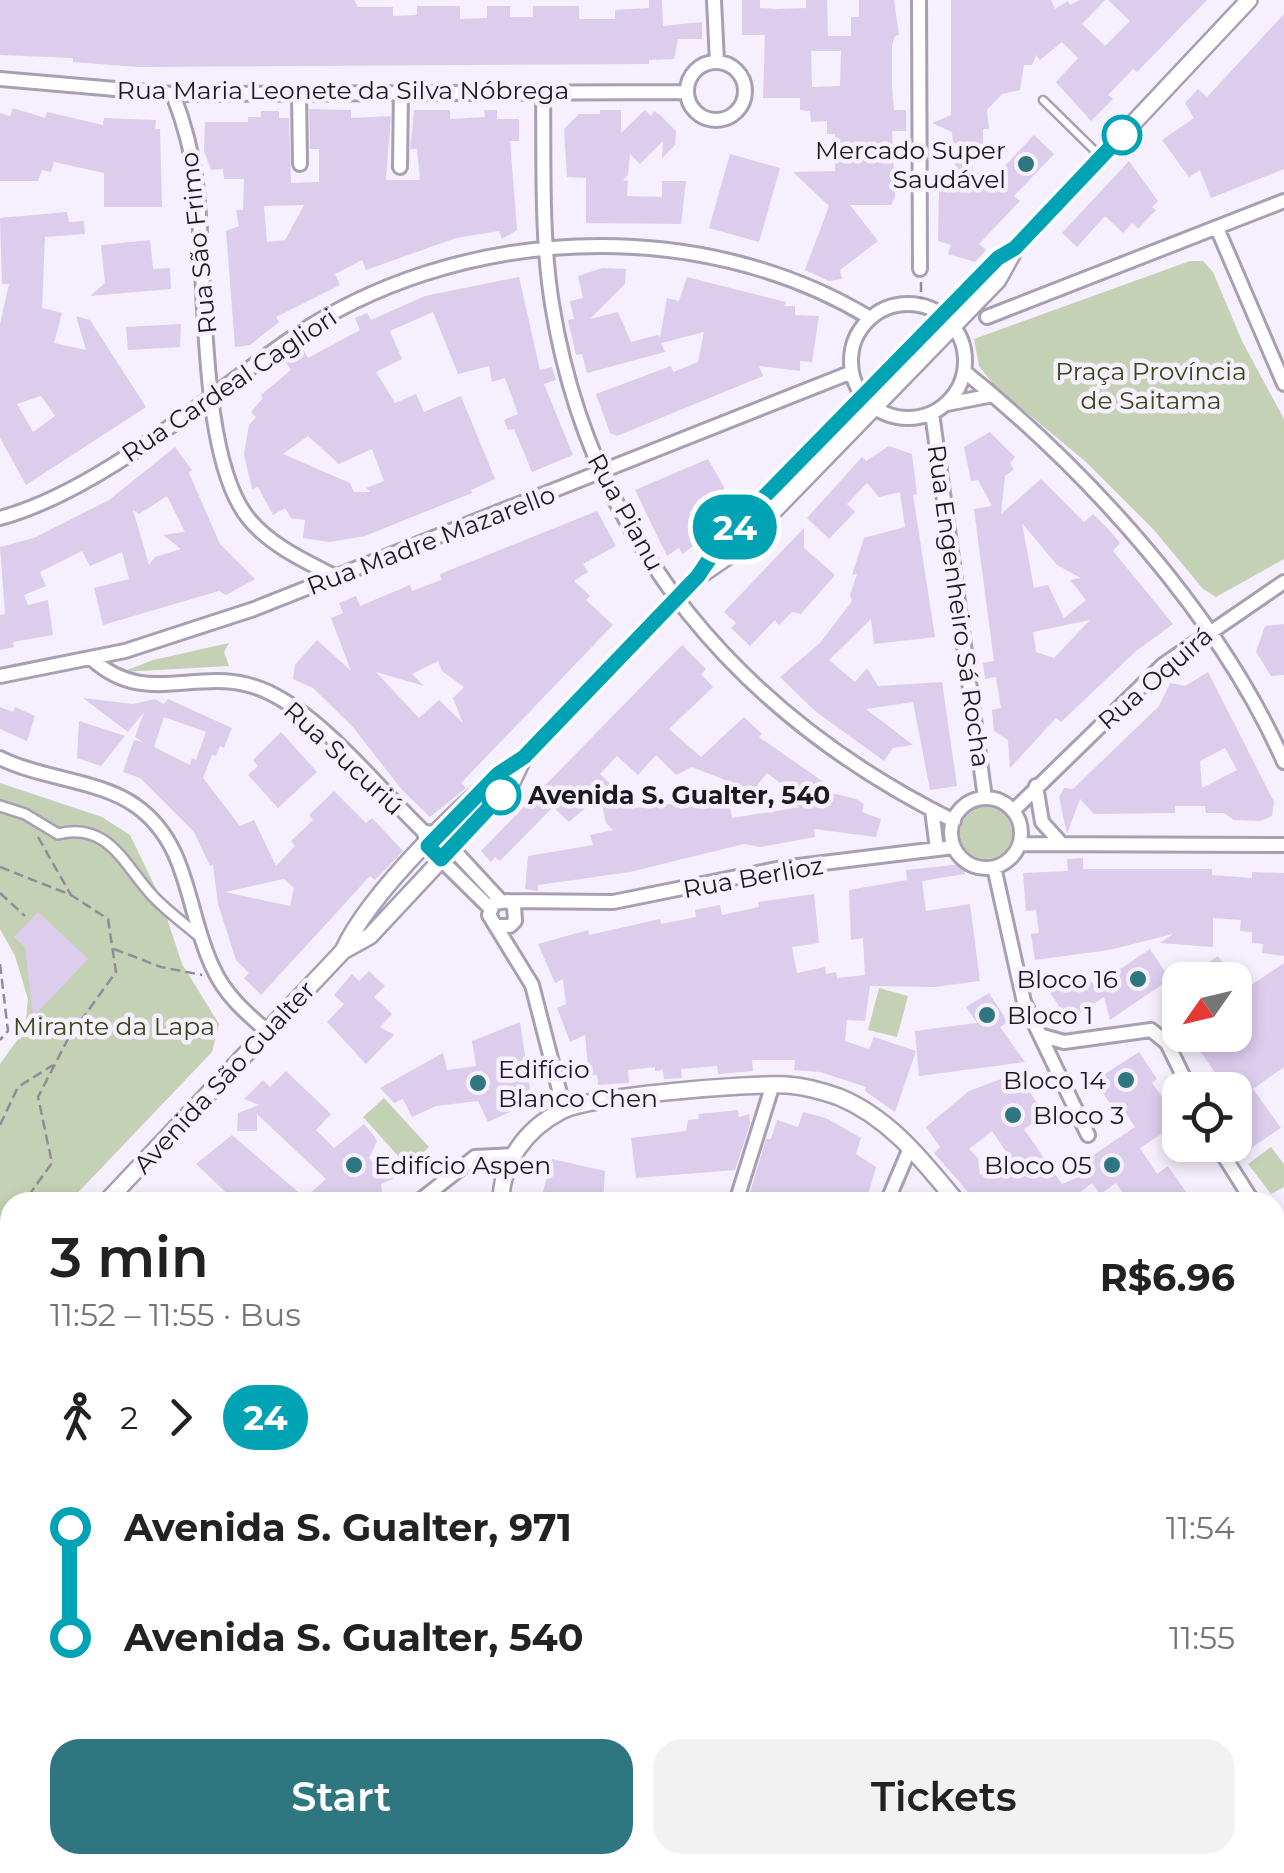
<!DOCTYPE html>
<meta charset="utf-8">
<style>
body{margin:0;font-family:Montserrat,sans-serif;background:#f2f2f2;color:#222;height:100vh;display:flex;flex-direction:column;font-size:38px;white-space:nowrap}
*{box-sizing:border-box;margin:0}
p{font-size:32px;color:#767676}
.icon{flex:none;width:55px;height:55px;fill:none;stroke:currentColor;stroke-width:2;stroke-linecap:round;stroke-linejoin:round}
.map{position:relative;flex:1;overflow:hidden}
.panel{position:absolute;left:0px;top:1192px;width:1285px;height:682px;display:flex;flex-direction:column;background:#fff;border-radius:30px 30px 0 0;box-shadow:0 5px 15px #0003}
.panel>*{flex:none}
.badge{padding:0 20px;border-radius:32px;font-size:35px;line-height:65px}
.needle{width:65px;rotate:236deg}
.fabs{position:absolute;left:1162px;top:962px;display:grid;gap:20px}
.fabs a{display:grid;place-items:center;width:90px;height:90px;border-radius:20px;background:#fff;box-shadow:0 5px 15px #0003;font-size:50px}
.map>.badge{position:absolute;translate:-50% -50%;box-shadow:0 0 0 5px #fff}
.legs{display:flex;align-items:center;gap:15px;height:110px;padding:0 50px;font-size:32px}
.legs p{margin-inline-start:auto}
.headline{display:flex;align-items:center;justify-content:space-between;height:170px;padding:0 50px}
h1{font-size:55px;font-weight:600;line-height:75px}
.action{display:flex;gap:20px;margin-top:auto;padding:20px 50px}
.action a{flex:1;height:115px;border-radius:30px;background:#2e7680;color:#fff;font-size:40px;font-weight:600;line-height:115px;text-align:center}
.action a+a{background:#f2f2f2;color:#222}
ul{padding:0 50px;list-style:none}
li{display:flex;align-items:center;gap:35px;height:110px;font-size:38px}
li i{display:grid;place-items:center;width:15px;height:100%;margin:0 12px;background:currentColor}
li i::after{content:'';width:25px;height:25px;margin:-12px;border:8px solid;border-radius:50%;background:#fff}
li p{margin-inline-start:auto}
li:first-child i{background:linear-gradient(#0000 50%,currentColor 0)}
li:last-child i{background:linear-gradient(currentColor 50%,#0000 0)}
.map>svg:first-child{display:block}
</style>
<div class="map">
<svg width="1284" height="1873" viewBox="0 0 1284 1873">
<rect width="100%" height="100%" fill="#f6effe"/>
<path fill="#c5d1b4" d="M1190,261h13l10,11 29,69 42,78v140l-68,38 -13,-8 -49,-59 -68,-68 -92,-77 -15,-19 -5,-27z
M229,643l-5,9 5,14 -107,6 31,-12z
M0,783l102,34 28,18 30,62 22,67 37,60 -7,28 -143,150h-59v62l-10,10v-210l25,-35 3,-30 -13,-43 -15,-27z
M960 833a26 26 0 1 1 52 0a26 26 0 1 1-52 0Z
M879,988l29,8 -11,41 -29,-7z
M384,1098l45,49 -21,20 -45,-50z
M1271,1147l13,17v23l-13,7 -23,-30z"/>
<path fill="#dccdec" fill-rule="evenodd" d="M0,0h354l4,7h35v9l24,-1v-9h43v13l27,-1v-12h23v11h23v-11h46v13h36v-9l34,-2v-8h13l1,26 39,-4v17h-24l-4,20 -25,1v4l-511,3 -65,-5v-4l-73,-3z
M742,0h18v8l17,1 29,-1v-8h21l1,36h23v-19h8v-17h35l5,35 -4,1 -3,9v41l2,24h12v21h-14l3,66 -4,8h-41l28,36 -38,29 2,9 -13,2 -24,-11 24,-64 -36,-34 42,-1v-37h-8v-13l-16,1 -1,-11 -10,-1v-12h-37l2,-63h-23zM811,51h30l-1,35 -28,1z
M951,0h100l4,9 13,-8 2,4 10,-5h25l-23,24 23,22 25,-25 -22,-21h99l-70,72 -4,-3 -25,26 5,4 -22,22 -35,-39 22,-24 -16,-16 -22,18 -4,-5 -4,10h-8l-4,25 -18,4 -15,16 2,19h-6v17l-11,10 1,17h25l36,-38 20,19 -40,42 6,5 -41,43 7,6 -11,12 -27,-8 3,-9 -13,-4 1,-50h18l-5,-59 -20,-9 19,-8z
M1284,14v155l-73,29 -11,-28 -11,7 -27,-37 32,-22 -9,-15 13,-14 9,8z
M13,108l32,10 2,-6 56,13 1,-7 52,2 -1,9h5l2,78h-58v-34l-50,-11 -3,10 -9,-2 -4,11h-38v-68l10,3z
M309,109l42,1v8l40,-2 -5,64h34l-3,-31h-7l4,-39h36v9l35,-2 -1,-7h13v9h22v22h-9l7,89 -15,9 -3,-8 -43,7 -90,32 -4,-10 -27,14 5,11 -64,32 3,5 -29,23 -15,2 -9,-116 13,-5 -3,-16h7l1,-31h-20l-1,-10 -12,1 -7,-19 1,-29h43v-5h13v-6h18v7h10l2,65 28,-1v-33h-9zM304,205l-19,35 -18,2 -3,-36z
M600,110h21v23l24,-23 6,6 3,-5 6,4 16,16 -1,14 -13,13 1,-17 -23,23 -10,-10 -2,21 -5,5 5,1 -1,15 35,1v-16h24l-5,43 -95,-1v-45l-19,-1 -3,-48 15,-15h21z
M730,154l50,14 -21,74 -50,-14z
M1129,161l29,40 -6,6 4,3 -18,19 -6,-6 -9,10 -18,-17 -28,31 -15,-14z
M67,212l2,10 15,-1 1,13 -40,3 -3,71 20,5 -8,30 32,7 -10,-34 14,4 56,87 -120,78 -26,-47v-114l9,-40h-7l-2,-66zM41,396l14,20 -22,16 -16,-28z
M150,240l3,29 17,-1 1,21 -81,7 15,-13 -4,-38z
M602,268l24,1 -1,15 -35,35 28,-7 13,30 27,-7 2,3 7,-40 12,3 8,-24 99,25 -2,4h11v9l24,1 -7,46 -12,-1v10l-41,-5 4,10 -146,60 -7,-3 -14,-39 75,-28 2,6 25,-10 6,-30 -43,11 4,9 -78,21 -5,-19 -6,1 -8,-35 6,-1 -4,-18 13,-3 -5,-22z
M519,277l21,93 12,-3 4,13 -12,4 29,71 -41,17 -18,-43 -6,1 -4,-10 14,-6 -13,-36 -13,4 -3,-16 -31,8 -25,-62 -43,19 12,28 -26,13 19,31 21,-9 8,18 37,-16 34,83 -24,11 1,3 -107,43 -36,6 -26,-4 2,-18 -14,-2 -6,-10 -12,7 -15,-28 -6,2 -8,-35 5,-29 7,-8 -5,-5 12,-14 -2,-3 30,-25 -7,-10 18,-12 6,10 52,-28 -5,-12 12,-5 4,7 54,-24zM308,436l31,28 33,-15 12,32 -18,7 4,4h-16l-4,-9 -67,-29z
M181,324l-1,23 -52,3 -2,-23z
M990,432l25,25 -5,6 4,6 -9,7 -4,38 40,-35 43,43 9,-8 16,16 11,13 -7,8 60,73 -37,27 -75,71 -5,-4 -46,50 -2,-28 -14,-9 -2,-21 9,-2 -5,-31 -11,2 -2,-16 11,-2 -20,-152 18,-3 -14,-26 -7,1 -7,-34zM1022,523l35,42 24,13 -11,2 16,20 -22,18 -16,-33 -14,3zM1090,620l-36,38 -18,-6 -3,-20z
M889,446l23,8 5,40 -4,1 22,142 -61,7 -3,-25 -42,41 26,22 12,-14 11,18 64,-4 15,104 -27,4 -17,-88 -47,7 47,36 -20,3 -9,13 -69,-50 -35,-34 40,-34 32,-42 -2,-6 7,-21 -5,1 12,-37 41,-11 -5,-35 -21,5 -12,-14 -20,21 8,8 -26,27 -22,-21 55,-61 4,4z
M175,447l17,23 -3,3 31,71 35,35 -29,16 -7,-4 -116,34 -9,-37 35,-9 -7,-27 -32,14 -8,-15 -42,21 6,14 -22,9 4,10 20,-5 5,35 -40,7 1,5 -14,3v-35l5,-1 -5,-67 34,-9 75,-38zM167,496l18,36 -22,3 18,14 -26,8 -6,8 -16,-55 6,4z
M708,459l16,28 -2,35 -39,32 -4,-6 -12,8 -32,-66z
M597,511l19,35 -33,18 5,8 -14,9 16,15 -4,4 27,25 -152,158 5,5 -36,29 -27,-26 -51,-65 -39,-38 -20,-9 2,-14 22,-25 34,31 -20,-53 12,-5 -4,-10 17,-7 4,10 50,-21 2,6 29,-11 -1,-6zM438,661l4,10 22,16 -11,11 10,25 -24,-23 -20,18 -43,-46 48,14 -12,-12z
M804,528v20l31,27 -34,39 -9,-2 -13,13 -4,-5 -25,26 -19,-18 5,-5 -12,-11z
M1284,624v51l-13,1 -15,-24 9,-26z
M682,645l24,24 -5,5 12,13 -44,42 32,28 43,-40 18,17 -3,3 66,46 -5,7 36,9 8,5 -2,8 19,7 -5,18 -62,-8 1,8 -55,10 -16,-3 -114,28 -92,13v6l-13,-2 3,-33 65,-11 -3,-10 23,-5 -7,-7 -6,-28 -31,27 -16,-15 -53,54 -5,-4 -4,5 -10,-11zM656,755l20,20 16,-8 61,24 14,-18 22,17 -8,11 19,6 -68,11 -6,-30 -8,11 -83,9 -35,-34 17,-18 21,19z
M1208,672l66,130 -2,14 -11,5 -27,-1 -10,-7h-18l-1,-7h-30v7l-81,1 -14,-15 -13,35 -8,-37 5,-9 9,1 86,-83 11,-23 15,3zM1225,748l12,22 -35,18 -2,-27z
M83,698l50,6 22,-5 9,5 4,-5 64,29 -8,20 -4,-2 -4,10 -4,-1 -9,23 37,48 14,-6 22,46 19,-20 -4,-5 22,-21 -4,-5 25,-24 32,32 6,-5 31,33 -28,29 -5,-4 -109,119 -17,-17 5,-5 -13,-13 -18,-56 -5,-39 -3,1 -16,-34 -54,-54 -17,-6 11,-32 9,2 -8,-5 9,-25 -16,20zM164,717l42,15 -10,28 -4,-2 -2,7 -36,-18zM284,879l10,9 -4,18 -65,-14z
M0,707l13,5 2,-5 20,9 -8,25 -27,-12z
M79,721l46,15 -24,30 -24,-8z
M281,732l36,40 -39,36 -30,-33 10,-9 -5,-6z
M1083,858v11h129v6l40,3v-6l32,1v83l-22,-3 1,-9 -11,-1v-11l-12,-1 1,-11 -28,-2v29l-53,-4 13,-9 -64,16 -74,10 -4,-26 8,-1 -3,-23 -10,1 -3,-38 45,-2 -1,-12z
M963,864l2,10 -43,7 4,30 44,-7 10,77 -46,6 -64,-1 -5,35 -18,-1 -2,21 24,8 5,-12 42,14 -21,61 -30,-21 1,-4 -46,-15 -26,-2 1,-10h-43l1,11 -35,3 -1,-8 -36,3 1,9 -18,1 -1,-9 -8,1v-4l-27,3 1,13 -31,2 -1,-10 -8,1 -4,-41 -15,7 -13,-34 9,-4 -3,-25 -8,4 -17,-39 50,-14 1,5 71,-16 1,5 35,-7 -1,-7 25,-5 2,10 37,-8 -1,-5 56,-8 5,49 -27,4 5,26 28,-6 1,7 10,-2 1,6 28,-3 -2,-37 -12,2 -2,-50 58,-10 -1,-10z
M38,912l50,47 -55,58 -8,-70 -11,-10z
M1150,949l20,30 -60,41 -6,-23 -35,23 -19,-27 33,-22 12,15z
M1218,956l17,24h-53l20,-13z
M1284,963v104l-31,22 28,39 -33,22 -7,-9 -6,2v-53h-18l-8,-12 7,-4 -27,-39h46v-39z
M369,971l16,15 -11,11 18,17 -12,13 14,8 -28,29 -39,-42 17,-18 -10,-9 18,-21 7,7z
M989,993l19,29 -8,5 25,35 -106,14 -4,-45 62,-8 -11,-16z
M520,1022l12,80 -44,20 -10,-21 -42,5 -24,11 -9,-18 -9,4 -14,-15 63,-35 4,17 29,-4 -4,-25z
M1139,1052l18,27 -5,4 28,39 -40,26 17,26 11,-8 25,36h-64l-13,-19 -16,11 -8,-11 -24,19h-91l-43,-49 6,-6 -14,-20 43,-36 48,-18 28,42 -21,14 38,55 24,-10 -6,-10 55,-37 -15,-23 -6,5 -20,-28zM992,1131l17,25 -29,19 -2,-17 -9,-9z
M286,1071l45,43 -15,16 18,18 30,-24 10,12 3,5 -8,17 12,12h8l4,9 -12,5 1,7 -11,9 -135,2 -40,-38 36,-29 73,63 21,-19 -69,-65v17h-20l1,-18 21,-8 -15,-6 19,-19 7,7z
M738,1110l1,7 10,-3 1,10 -15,46 -99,8 -5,-40 55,-7 2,-11 11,-1 -1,-5z
M803,1112l23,6 35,20 -5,16 20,13 -10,35h-119l19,-63h5l6,-19 21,7z
M552,1159l53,12 -2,31h-63z"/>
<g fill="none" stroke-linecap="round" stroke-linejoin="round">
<g stroke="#a89fb2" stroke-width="11">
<path id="service" d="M1043,100l57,56"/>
</g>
<g stroke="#a89fb2" stroke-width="14">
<path id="pedestrian" d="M0,806l25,8 33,20c49,-13 66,30 93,60 14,16 33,29 49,43"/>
</g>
<g stroke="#a89fb2" stroke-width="18">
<path id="minor" d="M714,0l3,62
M919,0l1,269
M687 91a29 29 0 1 1 58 0a29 29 0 1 1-58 0Z
M0,79l173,15 513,-2
M299,92l1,72
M543,92c1,70 -2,143 9,212 38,238 190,412 402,517
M173,94c11,29 19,58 23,89 11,83 1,274 53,336 22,27 58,43 89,59
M400,167l1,-76
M1217,228l67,156
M851 361a57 57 0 1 1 114 0a57 57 0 1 1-114 0Z
M987,317l297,-116
M965,372c124,100 254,243 319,390
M947,404l46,-9
M932,413l53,385
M0,518c99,-27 204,-119 289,-178 166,-115 408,-127 581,-22
M92,659c57,52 110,2 176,33 57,27 110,96 156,140l3,14 63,62
M0,676l125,-25 129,-42 598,-237
M0,758c42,21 100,22 136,48 55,39 50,107 77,162 12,27 33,45 54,63
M1036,786l6,36 19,21
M951 833a35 35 0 1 1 70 0a35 35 0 1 1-70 0Z
M932,810l5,39
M1013,811l150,-146 121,-83
M426,832l13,2 61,66
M1020,844l264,1
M994,867l30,135 64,133
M508,901l105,1 169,-34 172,-21
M496,926h14l5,-5 -1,-15 -6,-5 -14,2 -5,12 43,70 32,124
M1043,1036l21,6 87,-12 16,13 23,47
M1217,1145l36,57
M418,1202l57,-45 38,-2
M736,1202l37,-118
M887,1202l23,-54
M1275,1235l9,12
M490,1865l3,8
M694,1865l19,8
M108,1873l3,-8
M403,1873l27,-8
M841,1873l2,-8
M1103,1873l3,-8"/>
</g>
<g stroke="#a89fb2" stroke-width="20">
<path id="tertiary" d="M705,572l29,-20 264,-272 17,-31
M343,951c25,-56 128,-160 181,-194l175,-181 24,-36 35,-37 240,-244 17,-10 234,-249
M106,1202l237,-251 27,-15 140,-150 13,-27
M501,1202c0,-39 25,-73 60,-91 29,-15 189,-28 226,-26 18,1 35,6 52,12 51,21 84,64 118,105
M0,1315l10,-11
M1275,1567l9,10
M0,1617l10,4"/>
</g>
<path stroke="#928c98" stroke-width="2.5" stroke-dasharray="10 5" stroke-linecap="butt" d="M921,282v23
M38,837l33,58
M0,867l71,28 37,24 8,53 -47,65 -31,60 14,66 -28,39
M0,893l25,23
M114,949l47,18 41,8
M0,964l8,67 -8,9
M0,1125l18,-38 35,-22
M0,1264l10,-23"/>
<use href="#service" stroke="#fff" stroke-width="6"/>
<use href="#pedestrian" stroke="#fff" stroke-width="9"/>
<use href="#minor" stroke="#fff" stroke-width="12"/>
<use href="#tertiary" stroke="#fff" stroke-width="15"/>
</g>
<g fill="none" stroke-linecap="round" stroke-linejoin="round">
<g stroke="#fff" stroke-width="22">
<path id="line-1" d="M501,795l-60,64 -13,-13 70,-72 26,-17 174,-181 24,-36 36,-37 240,-245 17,-10 107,-113"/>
</g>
<use href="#line-1" stroke="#00a3b4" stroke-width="15"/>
</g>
<g fill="#fff" stroke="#00a3b4" stroke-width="5">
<circle cx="1122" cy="135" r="18"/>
<circle cx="501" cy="795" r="18"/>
</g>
<g fill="#2e7680" stroke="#f6effe" stroke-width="4">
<circle cx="1026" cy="164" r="10"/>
<circle cx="1138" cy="979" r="10"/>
<circle cx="987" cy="1015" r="10"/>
<circle cx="1126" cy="1080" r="10"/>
<circle cx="478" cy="1083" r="10"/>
<circle cx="1013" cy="1115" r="10"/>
<circle cx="354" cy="1165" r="10"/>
<circle cx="1112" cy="1165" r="10"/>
</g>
<g text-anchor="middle" stroke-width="9" stroke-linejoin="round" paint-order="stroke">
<g font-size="25" fill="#1c1920" stroke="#f6effe">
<text x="343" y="99">Rua Maria Leonete da Silva Nóbrega</text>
<text transform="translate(198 243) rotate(-96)" y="9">Rua São Frimo</text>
<text transform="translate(229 385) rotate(-34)" y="9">Rua Cardeal Cagliori</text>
<text transform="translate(626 512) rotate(61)" y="9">Rua Pianu</text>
<text transform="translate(431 540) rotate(-21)" y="9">Rua Madre Mazarello</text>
<text transform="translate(959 606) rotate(82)" y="9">Rua Engenheiro Sá Rocha</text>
<text transform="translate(1155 678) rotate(-41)" y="9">Rua Oquirá</text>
<text transform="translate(344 758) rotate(43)" y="9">Rua Sucuriú</text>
<text transform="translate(753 877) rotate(-10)" y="9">Rua Berlioz</text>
<text transform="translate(224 1077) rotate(-47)" y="9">Avenida São Gualter</text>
</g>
<g font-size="25" fill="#1c1920" stroke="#f6effe" text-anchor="end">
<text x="1006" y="159">Mercado Super<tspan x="1006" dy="29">Saudável</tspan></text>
<text x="1118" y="988">Bloco 16</text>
<text x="1007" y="1024" text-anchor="start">Bloco 1</text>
<text x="498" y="1078" text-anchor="start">Edifício<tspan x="498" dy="29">Blanco Chen</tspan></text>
<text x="1106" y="1089">Bloco 14</text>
<text x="1033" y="1124" text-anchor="start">Bloco 3</text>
<text x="374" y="1174" text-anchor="start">Edifício Aspen</text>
<text x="1092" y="1174">Bloco 05</text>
</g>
<g font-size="25" fill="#394818" stroke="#f6effe">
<text x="1151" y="380">Praça Província<tspan x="1151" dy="29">de Saitama</tspan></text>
<text x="114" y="1035">Mirante da Lapa</text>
</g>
<g font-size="25" font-weight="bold" fill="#1c1920" stroke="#f6effe" text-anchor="start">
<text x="528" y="804">Avenida S. Gualter, 540</text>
</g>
</g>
</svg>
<div class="fabs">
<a><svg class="needle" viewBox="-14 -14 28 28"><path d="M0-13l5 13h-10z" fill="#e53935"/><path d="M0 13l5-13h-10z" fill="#767676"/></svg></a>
<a><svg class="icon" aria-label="locate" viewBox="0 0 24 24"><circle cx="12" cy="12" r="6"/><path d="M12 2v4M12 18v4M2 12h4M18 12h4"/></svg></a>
</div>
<b class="badge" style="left:735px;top:527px;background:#00a3b4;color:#fff">24</b>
<section class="panel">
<div class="headline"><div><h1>3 min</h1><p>11:52 – 11:55 · Bus</p></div><b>R$6.96</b></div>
<div class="legs"><svg class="icon" aria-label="walk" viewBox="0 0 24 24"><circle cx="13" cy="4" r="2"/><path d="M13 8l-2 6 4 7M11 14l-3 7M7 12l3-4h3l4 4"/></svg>2<svg class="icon" aria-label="forward" viewBox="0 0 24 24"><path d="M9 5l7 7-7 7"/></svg><b class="badge" style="background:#00a3b4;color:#fff">24</b></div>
<ul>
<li><i style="color:#00a3b4"></i><b>Avenida S. Gualter, 971</b><p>11:54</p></li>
<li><i style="color:#00a3b4"></i><b>Avenida S. Gualter, 540</b><p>11:55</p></li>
</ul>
<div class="action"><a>Start</a><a>Tickets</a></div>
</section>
</div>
